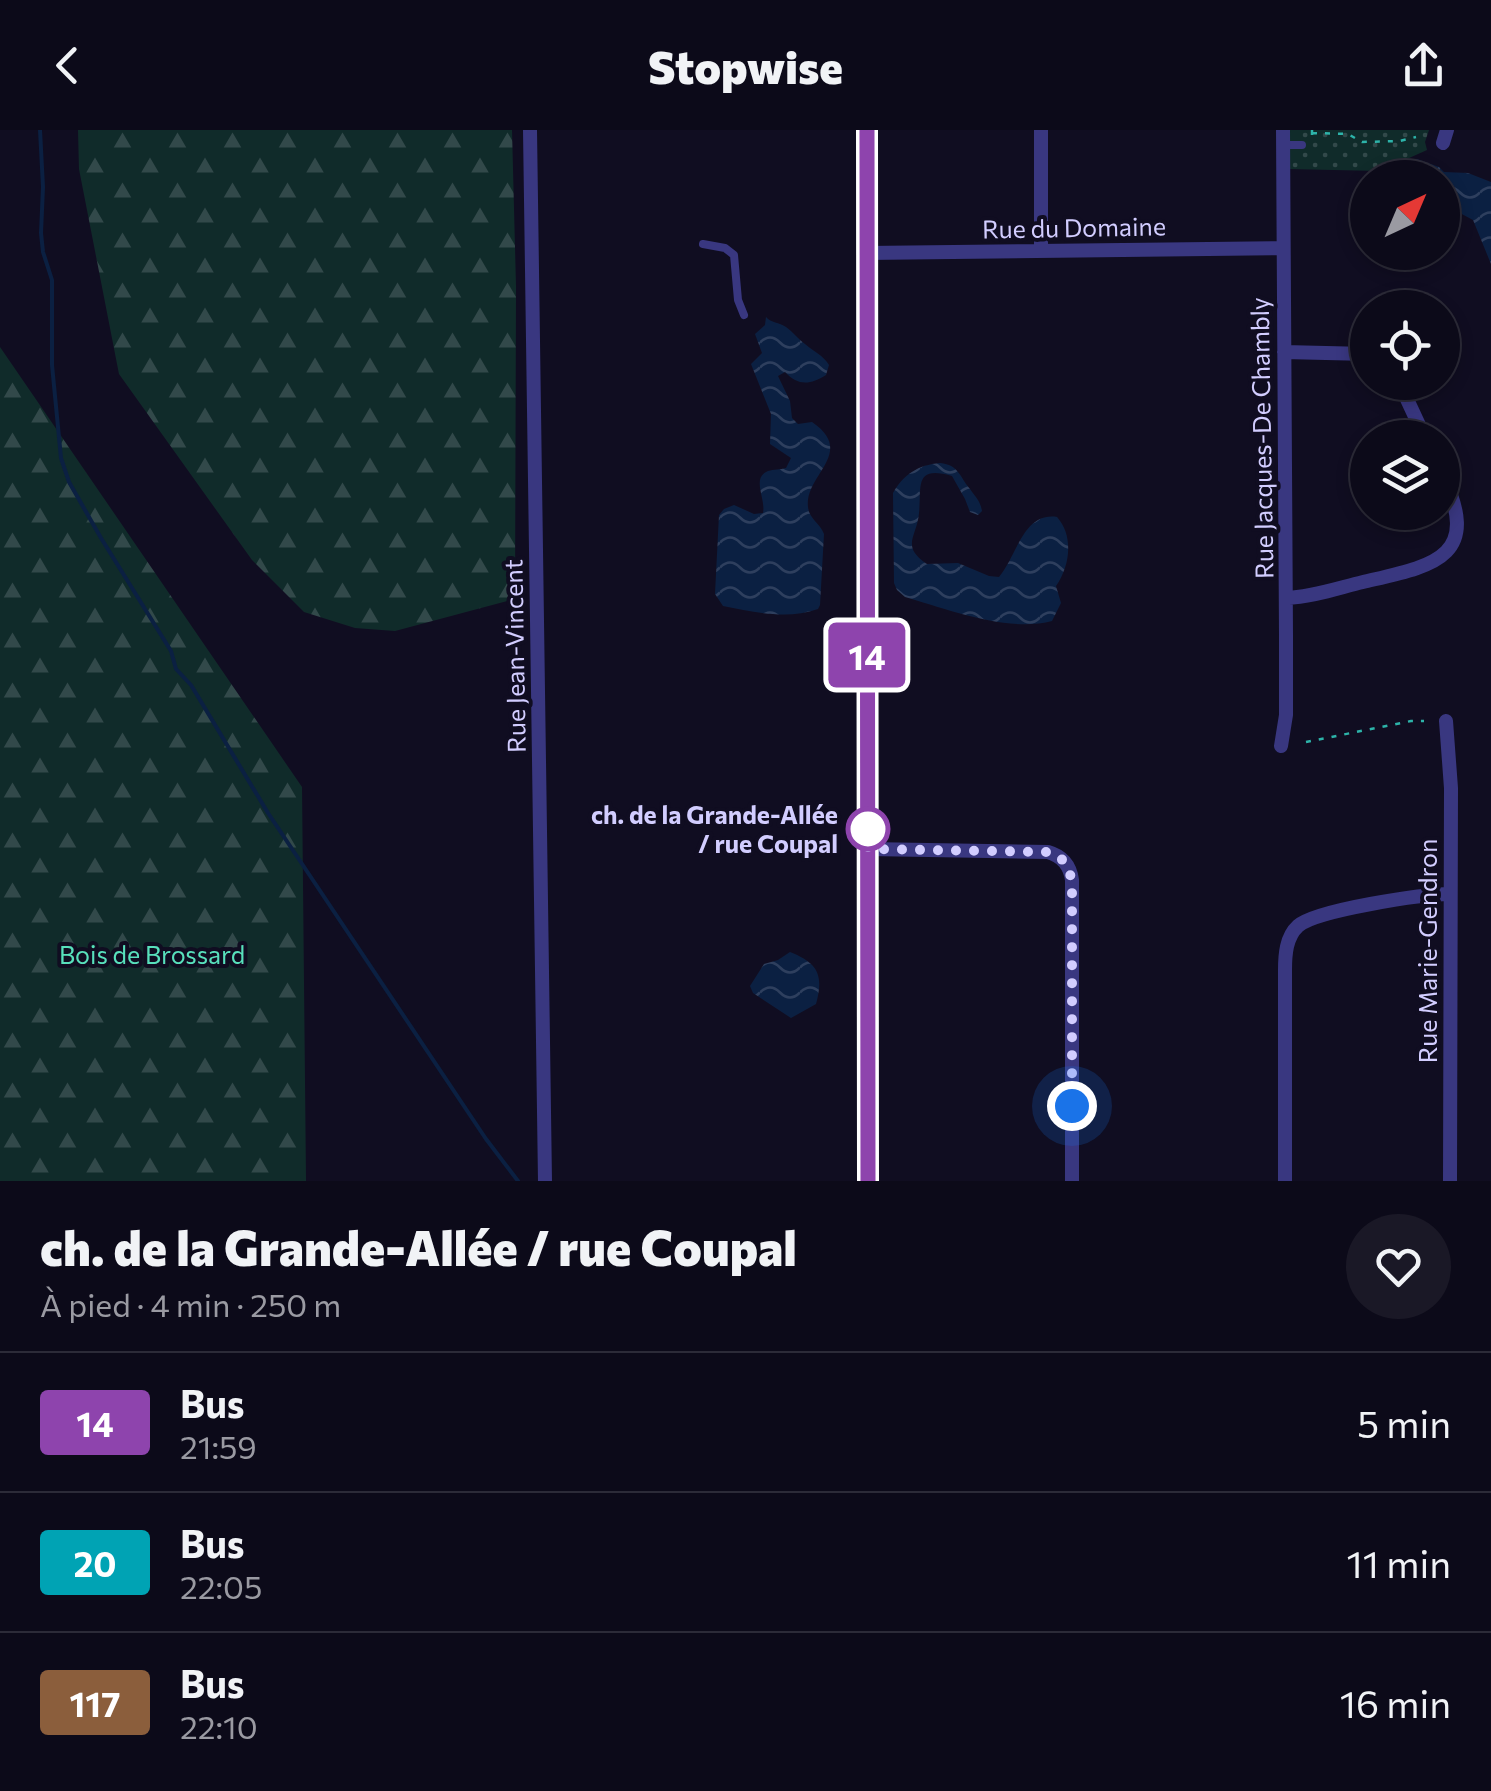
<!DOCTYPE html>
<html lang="fr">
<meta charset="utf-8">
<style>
body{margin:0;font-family:Commissioner,sans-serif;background:#1a1826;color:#f1f3f6;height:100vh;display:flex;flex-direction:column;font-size:38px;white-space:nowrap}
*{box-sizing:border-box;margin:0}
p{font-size:32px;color:#9a9aa2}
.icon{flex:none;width:55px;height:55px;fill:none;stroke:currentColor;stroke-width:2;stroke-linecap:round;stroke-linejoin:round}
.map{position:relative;height:1051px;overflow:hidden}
.sheet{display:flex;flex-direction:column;background:#0c0a19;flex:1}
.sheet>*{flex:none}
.badge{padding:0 20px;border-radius:8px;font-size:35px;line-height:65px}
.needle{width:65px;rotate:44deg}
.buttons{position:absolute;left:1350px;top:30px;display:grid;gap:20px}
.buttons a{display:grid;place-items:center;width:110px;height:110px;border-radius:50%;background:#0c0a19;box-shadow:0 5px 15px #0003,0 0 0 2px #2c2b38;font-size:50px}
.you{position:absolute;width:50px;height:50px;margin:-25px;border:8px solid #fff;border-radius:50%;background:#1a73e8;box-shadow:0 0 0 15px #1a73e833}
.map>.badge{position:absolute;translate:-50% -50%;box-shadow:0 0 0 5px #fff}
.round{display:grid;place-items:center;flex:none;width:105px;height:105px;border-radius:52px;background:#1a1826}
.headline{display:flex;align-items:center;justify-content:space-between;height:170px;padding:0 40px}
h1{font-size:48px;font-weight:800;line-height:75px}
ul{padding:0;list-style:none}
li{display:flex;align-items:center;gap:30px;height:140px;padding:0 40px;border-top:2px solid #2c2b38}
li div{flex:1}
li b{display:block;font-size:38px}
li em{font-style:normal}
li .badge{min-width:110px;font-weight:700;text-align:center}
header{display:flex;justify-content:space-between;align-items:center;height:130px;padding:0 40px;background:#0c0a19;font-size:45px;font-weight:800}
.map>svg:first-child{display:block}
</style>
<header><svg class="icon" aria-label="back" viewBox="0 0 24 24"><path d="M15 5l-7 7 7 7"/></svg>Stopwise<svg class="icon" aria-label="share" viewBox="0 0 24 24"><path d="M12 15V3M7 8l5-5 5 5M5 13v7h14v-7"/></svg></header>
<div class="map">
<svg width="1491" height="1051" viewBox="0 0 1491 1051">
<defs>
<pattern id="forest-firs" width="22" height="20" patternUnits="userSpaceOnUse" patternTransform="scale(2.5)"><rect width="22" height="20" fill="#102b2a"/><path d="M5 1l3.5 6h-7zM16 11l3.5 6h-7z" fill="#32494a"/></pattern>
<pattern id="park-dots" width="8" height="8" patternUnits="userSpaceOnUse" patternTransform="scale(2.5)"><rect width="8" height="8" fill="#102b2a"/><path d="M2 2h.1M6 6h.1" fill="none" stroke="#32494a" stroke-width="1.8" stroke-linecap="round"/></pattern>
<pattern id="water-waves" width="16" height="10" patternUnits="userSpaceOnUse" patternTransform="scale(2.5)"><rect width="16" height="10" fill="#0b2042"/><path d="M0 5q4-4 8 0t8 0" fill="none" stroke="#2e3f5e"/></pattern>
</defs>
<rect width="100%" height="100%" fill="#100d21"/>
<path fill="url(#forest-firs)" d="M78,0h434l4,157 -1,312 -120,32 -40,-3 -51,-16 -52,-52 -133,-186 -40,-205z
M0,217l302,440 4,394h-306z"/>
<path fill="url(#park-dots)" d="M1288,0h141l-4,12 2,8 -47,21 -92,-2z"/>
<path fill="url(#water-waves)" d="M1417,29l22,8 5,5 24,1 23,9v82l-18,-44 -30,-16 -1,-26 -39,-1 3,-12z
M766,187c5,6 13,5 20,10 7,5 12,12 19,17 9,8 18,11 24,21l-3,10c-16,10 -28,11 -41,-3l-7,4 12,25 2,17 6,6 14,-2c45,31 -8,53 -4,85 1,12 12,16 16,27l-4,71 -2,4c-31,11 -64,3 -95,-3l-8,-12 4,-79 5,-6 10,-4 20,9 9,-1c3,-15 -12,-35 5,-42 6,-2 12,-1 18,-3l5,-10 -21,-14 1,-30 -20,-50 11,-11 -7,-19 10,-9z
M940,333c19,2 19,13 30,26 6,9 10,11 12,22l-4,4 -8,-3 -5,-13 -13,-23c-39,-11 -30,11 -33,37 -2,24 -19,33 8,51l31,-1 31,13 10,1c18,-21 24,-65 58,-60 17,19 13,49 -1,69l5,17 -9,18c-44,12 -105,-12 -147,-24l-8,-7 -3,-7 -1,-90c11,-19 25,-28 47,-30z
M790,822c28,11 34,23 26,52l-25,14 -38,-25 -3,-7 14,-22 14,-4z"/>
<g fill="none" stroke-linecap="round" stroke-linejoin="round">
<path stroke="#0b2042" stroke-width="4" d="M40,0l3,57 -2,46 2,19 9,28v85l9,93 8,24 32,56 70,113 5,18 15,16 77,128 218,326 32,42"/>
<path stroke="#2db3a9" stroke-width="2.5" stroke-dasharray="5 8" stroke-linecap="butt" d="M1312,0v13
M1312,3l36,1 14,8 38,-1 16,-4
M1306,612l105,-21h13"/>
<path stroke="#393780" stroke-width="8" d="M1283,15h19
M703,114l22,4 9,7 4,45 6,15"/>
<path stroke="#393780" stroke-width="14" d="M530,0l15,1051
M1041,0v120
M1443,13l4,-13
M866,123l417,-5
M1284,222l84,2
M1399,252l26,56
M1286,468c26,-1 52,-10 77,-16 68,-16 121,-23 79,-108
M1446,591l5,67 -1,393
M1281,616l5,-31v-80l-3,-505
M868,719l180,3c14,4 22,13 24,28v301
M1285,1051v-211c0,-15 1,-33 13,-44 18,-16 125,-32 152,-32"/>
<path stroke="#393780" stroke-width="18" d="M867,0l1,1051"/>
</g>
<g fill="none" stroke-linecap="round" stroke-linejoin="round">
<g stroke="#fff" stroke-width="22">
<path id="line" d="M867,0l1,1051"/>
</g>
<use href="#line" stroke="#8e44ad" stroke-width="15"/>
<path stroke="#d2cdff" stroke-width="10" stroke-dasharray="0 18" d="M868,699v20l180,3c19,6 23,18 24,37v217"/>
</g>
<circle fill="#fff" stroke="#8e44ad" stroke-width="5" cx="868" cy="699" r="20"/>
<g text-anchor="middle" stroke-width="8" stroke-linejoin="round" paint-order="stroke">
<g font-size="25" fill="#d2cdff" stroke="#100d21">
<text transform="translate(1074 98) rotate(-1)" y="9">Rue du Domaine</text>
<text transform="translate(1262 308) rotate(-91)" y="9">Rue Jacques-De Chambly</text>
<text transform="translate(515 526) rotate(-91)" y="9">Rue Jean-Vincent</text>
<text transform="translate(1428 821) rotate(-90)" y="9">Rue Marie-Gendron</text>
</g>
<g font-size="25" font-weight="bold" fill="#d2cdff" stroke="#100d21" text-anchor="end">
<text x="838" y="694">ch. de la Grande-Allée<tspan x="838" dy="29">/ rue Coupal</tspan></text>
</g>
<g font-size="25" fill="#58e0bc" stroke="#100d21">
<text x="152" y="834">Bois de Brossard</text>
</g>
</g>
</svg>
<div class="buttons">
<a><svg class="needle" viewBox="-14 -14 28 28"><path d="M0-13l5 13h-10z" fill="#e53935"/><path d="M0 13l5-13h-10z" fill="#9a9aa2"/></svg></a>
<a><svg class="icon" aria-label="locate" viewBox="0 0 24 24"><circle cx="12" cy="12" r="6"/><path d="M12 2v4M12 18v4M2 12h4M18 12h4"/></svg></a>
<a><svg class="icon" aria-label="layers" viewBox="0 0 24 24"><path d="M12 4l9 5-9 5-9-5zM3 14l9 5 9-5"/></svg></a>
</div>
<div class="you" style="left:1072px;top:976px"></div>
<b class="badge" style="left:867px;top:525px;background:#8e44ad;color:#fff">14</b>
</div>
<section class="sheet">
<div class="headline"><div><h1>ch. de la Grande-Allée / rue Coupal</h1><p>À pied · 4 min · 250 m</p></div><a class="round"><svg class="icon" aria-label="heart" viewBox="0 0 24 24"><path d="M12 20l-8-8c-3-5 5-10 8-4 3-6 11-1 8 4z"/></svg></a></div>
<ul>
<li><span class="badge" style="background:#8e44ad;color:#fff">14</span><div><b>Bus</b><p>21:59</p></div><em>5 min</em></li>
<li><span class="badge" style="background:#00a3b4;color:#fff">20</span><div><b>Bus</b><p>22:05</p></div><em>11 min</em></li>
<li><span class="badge" style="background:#8b5e3c;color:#fff">117</span><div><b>Bus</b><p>22:10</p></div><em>16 min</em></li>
</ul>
</section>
